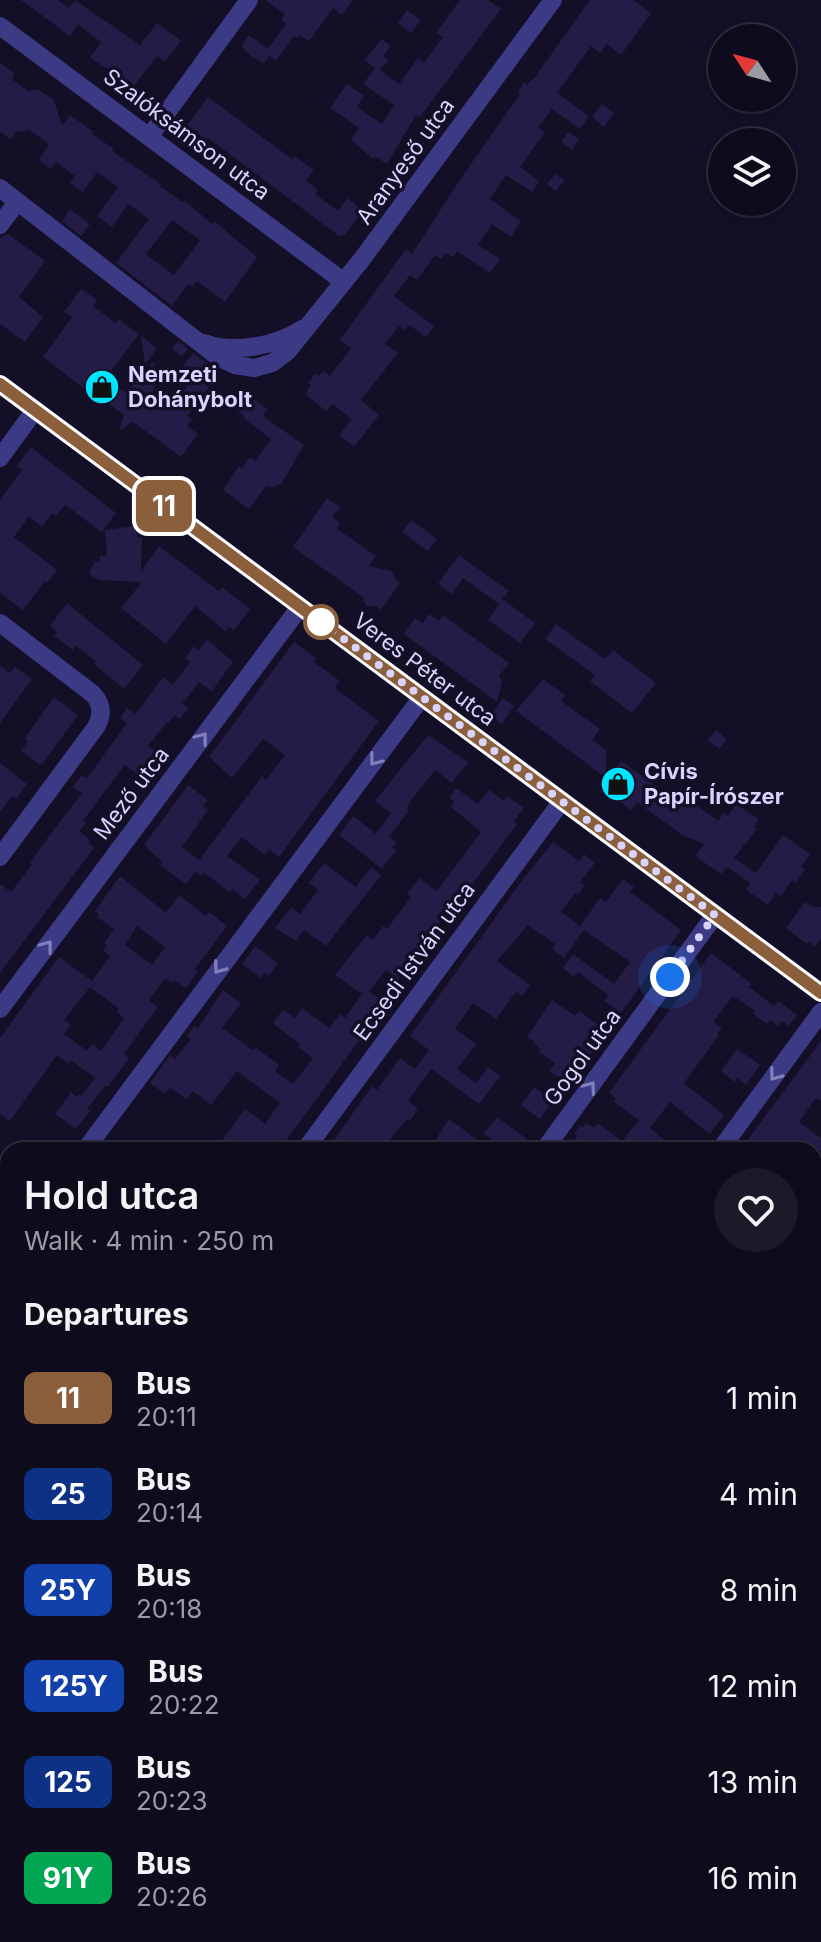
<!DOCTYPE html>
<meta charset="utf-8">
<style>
body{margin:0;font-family:Inter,sans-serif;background:#1c1929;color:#f1f3f6;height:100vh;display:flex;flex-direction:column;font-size:30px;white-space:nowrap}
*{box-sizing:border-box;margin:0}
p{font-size:26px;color:#9b9ba3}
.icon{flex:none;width:44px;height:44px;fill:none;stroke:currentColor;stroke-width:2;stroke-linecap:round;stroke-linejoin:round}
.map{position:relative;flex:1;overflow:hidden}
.panel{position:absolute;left:0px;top:1142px;width:822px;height:800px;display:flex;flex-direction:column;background:#0e0b1c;border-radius:24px 24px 0 0;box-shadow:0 4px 12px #0003,0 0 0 2px #2e2b3b}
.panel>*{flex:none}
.badge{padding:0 16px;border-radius:12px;font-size:28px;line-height:52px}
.needle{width:52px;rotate:306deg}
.controls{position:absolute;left:708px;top:24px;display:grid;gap:16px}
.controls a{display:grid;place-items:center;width:88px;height:88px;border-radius:50%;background:#0e0b1c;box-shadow:0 4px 12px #0003,0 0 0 2px #2e2b3b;font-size:40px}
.you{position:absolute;width:40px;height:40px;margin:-20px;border:6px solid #fff;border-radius:50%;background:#1a73e8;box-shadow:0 0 0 12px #1a73e833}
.map>.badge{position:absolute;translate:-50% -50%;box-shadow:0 0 0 4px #fff}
h2{padding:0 24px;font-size:30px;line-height:72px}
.round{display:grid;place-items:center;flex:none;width:84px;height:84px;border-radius:42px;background:#1c1929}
.summary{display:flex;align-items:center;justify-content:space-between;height:136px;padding:0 24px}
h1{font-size:38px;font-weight:600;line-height:60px}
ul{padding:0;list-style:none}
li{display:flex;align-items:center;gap:24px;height:96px;padding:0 24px}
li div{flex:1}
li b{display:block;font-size:30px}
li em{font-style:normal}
li .badge{min-width:88px;font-weight:700;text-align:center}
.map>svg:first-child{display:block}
</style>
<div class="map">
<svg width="821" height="1942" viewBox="0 0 821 1942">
<rect width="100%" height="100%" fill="#130f26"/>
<path fill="#241b47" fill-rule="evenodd" d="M21,0h37l10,8 7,-8 65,45 17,-22 24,18 -16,21 -8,-6 -23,30 -44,-28 11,-16 -23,-17 -8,11z
M265,0h88l-11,15 -9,-7 -24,33 -9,-6 -2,3 -4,-2 -18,25 -7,-5 -5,7 -13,-7 -10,-10 8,-11 19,14 18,-25 -5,-4 4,-6z
M460,0h28l13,9 -81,108 -4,-2 -29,49 -12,-8 -2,3 -22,-19 8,-12 -29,-20 17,-24 17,12 -7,11 25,17 12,-19 -31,-21 12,-16 -11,-8 18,-21 9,7 -8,10 5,4 -8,10 19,14 19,-26 6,5 19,-26 -7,-4z
M590,0h43l18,13 -30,42 -14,-11 -7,9 -9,-7 -34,47 32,23 -9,13 -28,-20 -14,19 7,4 -25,35 19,14 -7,11 -26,-17 -16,24 31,22 -10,16 -19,-13 -14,21 22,14 -10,14 -33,-22 -4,6 -7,-4 -5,6 -6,-4 -18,25 -7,-5 -16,21 40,30 -8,11 -17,-12 -4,5 -6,-4 -14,18 13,9 -37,47 18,15 -25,32 -15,-12 13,-16 -20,-15 -6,7 -21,-17 6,-9 -3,-2 7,-9 4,2 4,-5 7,5 21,-28 -11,-8 66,-91 6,5 45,-70 63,-90 -2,-2 6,-10 3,3 8,-8z
M407,10l14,10 -10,13 -13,-10z
M0,63l15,11 -3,5 16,12 10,-2 16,11 8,26 8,-11 24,17 -2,2 22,15 -2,2 49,33 -1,2 21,15h4l27,23 2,-3 43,36 -32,45 -28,-21 -5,6 -4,-3 -16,22 -56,-43 33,-44 -21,-15 -16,23 -15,-11 21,-29 -21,-15 -14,20 -13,-9 5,-7 -19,-14 -5,7 -12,-9 10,-16 -20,-14 -13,2 -5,7 -11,-7zM172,220l28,20 -26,35 -28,-21z
M208,97l84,62 2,-3 20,14 -8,11 12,9 -3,4 23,17 9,-13 16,12 -18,25 -6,1 -131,-98 -2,2 -19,-14z
M602,104l12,9 -10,14 -12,-10z
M568,132l11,7 -7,11 -11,-8z
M555,174l9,6 -8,11 -9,-7z
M70,209l20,15 -9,12 -19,-15z
M8,234l37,27 -26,36 24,20 -18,25 -25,-18v-86z
M81,289l16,11 -4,6 23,17 2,-4 21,15 -33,44 20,15 27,-31 4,18 -5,14 19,15 22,-30 -13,-9 13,-17 19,14 -10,14 7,6 -22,29 5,3 -5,7 11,8 -17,23 -48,-35 -14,9 5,-16 -30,-22 -2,2 -49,-38 29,-40 -8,-5z
M141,336l16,12 -12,17z
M178,341l10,8 -6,8 -10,-8z
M246,394l22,15 -5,7 41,29 -22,38 -8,4 -8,-1 -17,23 -26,-19 16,-24 3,3 8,-12 5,4 16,-22 -28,-21 2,-2 -10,-7z
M31,447l85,66 -14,19 -37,-27 -9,11 -4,-3 -10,14 -13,-11 -15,21 43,33 -10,13 -2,-2 -22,29 -23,-17v-93l22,-30 -5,-4z
M327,498l13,9 -8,10 8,6 -4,5 40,28 -7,10 23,5 3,8 5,4 -19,27 -5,-4h-10l-3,-9 -70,-50z
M411,520l26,19 -9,12 -26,-19z
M134,526l4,11h4l-1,34 18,-25 60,45 3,-4 28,22 -16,21 -5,-3 -4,4 -30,-25 -29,38 -45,-36 21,-26 -43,-2 -10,-6 6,-13 5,1v-6h7l-2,-26z
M459,555l50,36 -7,8 33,24 -15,20 -32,-23 11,-16 -36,-26 -11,16 -14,-10z
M67,603l76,62 -19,24 -30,-25 2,-3 -20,-15 -3,4 -19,-14 3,-5 -7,-5z
M429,614l10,7 4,-6 66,48 -10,13 3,5 -5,21 -93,-68 11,-16 8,5z
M556,624l49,35 8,-9 43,33 -24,30 -42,-32 5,-6 -50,-36z
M207,639l26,23 -21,29 -13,-9 -17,22 6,4 -8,11 -5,-4 -7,8 -1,-1 -19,24 12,8 -18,24 -17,-13 -20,26 -22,30 3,2 -7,8 11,9 -2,3 6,5 -94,125v-89l11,8 21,-28 -2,-1 19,-27 33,-43 -9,-6 9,-12 5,3 40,-55 -7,-5 7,-10 9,6 27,-37 10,8 17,-23 -5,-3 9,-13 5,4z
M294,642l22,16 -2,4 26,19 -5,7 44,33 -100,136 -10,-7 -4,5 -23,-18 -15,19 33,24 -15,19 -13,-10 -2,3 -26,-19 -3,3 -6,-4 -9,12 -26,-19 2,-3 -18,-17 44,-60 20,15 -5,6 5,4 -26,37 17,13 63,-84 4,4 19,-25 -22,-16 -31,39 -23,-21z
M0,666l10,7 5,-6 17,12 -32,44z
M543,679l22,16 -4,6 39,28 -8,11 14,10v28l-90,-67z
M54,697l24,18 -36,49h-3l-18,-13 7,-10 -3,-3z
M503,698l11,8 -12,18 -11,-8z
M716,730l11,9 -8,10 -11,-9z
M428,735l40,27 -16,21 -17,-13 -23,29 -5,9 2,2 -20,27 7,6 -4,4 4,3 -14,19 -43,-34 14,-19 23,18 15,-21 -16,-12z
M621,761l46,33 7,-6 44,33 6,-8 4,3 8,-12 23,15 -5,7 3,3 -23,29 22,15 27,-38 27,19 -9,13 4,2 -9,14 -4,-3 -11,16 -5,-3 -8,12 -22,-15 4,-7 -20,-14 -4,-2 -5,7 -22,-15 -3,-4 8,-11 -22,-9 -45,-33 -6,8 -30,-22z
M0,763l27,21 -11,15 -4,-3 -12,16z
M456,788l22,16 11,-14 15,11 3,-5 17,12 -10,13 3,3 -54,73 -5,-4 -17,23 2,2 -15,20 3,3 -13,17 -3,-3 -17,24 -12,-9 -17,21 17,13 -107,146h-51l4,-5 -9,-6 22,-30 20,15 15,-21 -43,-32 -26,34 -18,-14 -6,8 -17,-11 -5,6 -15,-11 20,-28 5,4 16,-20 -4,-3 7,-10 4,2 25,-38 18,13 -19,25 31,22 3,-2 23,17 -4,6 18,13 20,-26 -15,-11 2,-3 -26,-20v-3l9,-11 12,8 7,-10 27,20 11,-14 5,4 17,-24 -27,-19 32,-40 6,5 10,-14 4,3 24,-32 -4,-3 12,-16 18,13 44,-59 -30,-25 3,-5 -5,-4z
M553,842l26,19 5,-7 11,9 -15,19 5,3 -7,10 -3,-2 -14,19 19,14 20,-28 6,4 17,-23 11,8 -4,5 51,38 -60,83 -17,-12 4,-6 -30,-23 -4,5 -11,-9 10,-14 41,30 16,-22 -46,-32 -20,28 -12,-9 3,-5 -27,-19 -31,36 33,24 -8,11 -6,-4 -20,27 -23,-16 -18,26 21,15 -19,25 19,14 12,-16 12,9 -21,28 -48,-35 -23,32 10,8 -8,12 -3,-2 -11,13 -14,18h-55l45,-64 5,4 23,-32 15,11 14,-19 -19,-14 110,-153z
M324,863l32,24 15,-20 10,8 -55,71 -22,-16 -8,11 -21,-13 16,-21 9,7 18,-24 -9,-7z
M120,876l46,37 13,-18 27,21 3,-4 18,14 -32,43 3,2 -12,17 -12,-8 -2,3 -7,-5 -16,22 9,7 -34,47 5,4 -21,29 -3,-1 -18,23 3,2 -14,18 -21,-15 16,-22 6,5 2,-3 2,2 14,-18 -24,-18 -2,4 -12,-9 -47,66 -10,-7v-76l59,-81 33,24 18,-25 -7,-5 4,-6 -3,-2 10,-14 -17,-12 2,-3 -4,-3zM137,926l28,21 -13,18 -27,-20zM90,987l29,22 -2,3 7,6 -23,33 -9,-7 -5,7 -23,-17 7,-9 -7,-5z
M805,902l8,5h8v31l-6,9 -6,-5 -2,2 -21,-16z
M255,946l23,17 -9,13 -4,-3 -4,5 -19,-14z
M711,953l41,31 -3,3 25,19 4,-5 19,14 -8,11 -7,-5 -4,5 -8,-6 -3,4 -14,-10 2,-3 -22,-15 -20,26 9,6 -5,6 2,1 -35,48 40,32 -14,19 -40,-32 -20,26 18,15 -6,7h-95l10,-14 -3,-2 6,-9 3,2 3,-4 8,5 4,-5 24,18 17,-21 -25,-18 2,-3 -7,-6z
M552,1000l23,16 4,-5 28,20 -38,53 -20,-13 6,-8 -16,-11 2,-2 -7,-6 1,-2 -8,-5z
M821,1041v60l-5,-3 -17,24 22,16v12h-81z
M737,1049l23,16 -14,20 -9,-7 -2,4 -14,-11z
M534,1087l19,14 -13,18 -19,-14z
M497,1117l30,22 -8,11h-12l-23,-16z
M449,1119l26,19 19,12h-50l-10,-8z"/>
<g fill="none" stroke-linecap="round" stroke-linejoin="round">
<path stroke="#3d3a85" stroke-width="18" d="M0,26l344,256
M149,137l100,-137
M0,188l218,169 17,8 19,3 18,-5 15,-11 75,-93 191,-259
M0,225l17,-23
M204,343c30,11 72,3 98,-14
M0,384l821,609
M0,458l35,-48
M0,623l93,71c9,10 10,21 3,33l-96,130
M0,1009l300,-402
M85,1150l337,-453
M305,1150l257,-349
M544,1150l171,-235
M720,1150l101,-138
M0,1265l8,-11
M814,1318l7,-10
M0,1492l8,6
M814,1564l7,-9
M0,1677l8,-11
M0,1837l8,6
M814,1862l7,-9
M146,1934l13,8
M596,1934l11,8
M756,1942l6,-8"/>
</g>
<defs><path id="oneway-chevron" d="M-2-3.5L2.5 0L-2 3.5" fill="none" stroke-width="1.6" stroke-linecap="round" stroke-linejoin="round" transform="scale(2)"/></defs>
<g stroke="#837fbc">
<use href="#oneway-chevron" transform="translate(202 738) rotate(-53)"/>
<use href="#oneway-chevron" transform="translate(375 760) rotate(127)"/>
<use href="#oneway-chevron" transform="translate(47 946) rotate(-53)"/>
<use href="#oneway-chevron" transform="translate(219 968) rotate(126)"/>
<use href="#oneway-chevron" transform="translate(775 1075) rotate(126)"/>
<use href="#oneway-chevron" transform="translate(590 1087) rotate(-54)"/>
</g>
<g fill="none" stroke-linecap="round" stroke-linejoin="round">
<g stroke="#fff" stroke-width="18">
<path id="line" d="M0,384l821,609"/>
</g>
<use href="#line" stroke="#8b5e3c" stroke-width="12"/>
<path stroke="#d9d4ff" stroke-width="8" stroke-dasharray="0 14.4" d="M321,622l394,293 -45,62"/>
</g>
<defs>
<g id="shop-disc" transform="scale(1.8)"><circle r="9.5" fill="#00e5ff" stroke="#130f26"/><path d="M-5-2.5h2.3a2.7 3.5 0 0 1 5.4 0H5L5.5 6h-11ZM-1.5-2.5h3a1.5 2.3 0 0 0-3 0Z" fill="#111"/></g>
</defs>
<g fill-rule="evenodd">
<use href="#shop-disc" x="102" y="387"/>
<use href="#shop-disc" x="618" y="784"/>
</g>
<circle fill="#fff" stroke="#8b5e3c" stroke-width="4" cx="321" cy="622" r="16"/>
<g text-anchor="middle" stroke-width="7" stroke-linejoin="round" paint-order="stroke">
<g font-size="22" fill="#d9d4ff" stroke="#130f26">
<text transform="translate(187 134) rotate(37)" y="8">Szalóksámson utca</text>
<text transform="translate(405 161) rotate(-54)" y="8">Aranyeső utca</text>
<text transform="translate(425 669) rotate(37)" y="8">Veres Péter utca</text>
<text transform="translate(131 793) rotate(-53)" y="8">Mező utca</text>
<text transform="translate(414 961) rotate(-54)" y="8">Ecsedi István utca</text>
<text transform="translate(582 1057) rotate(-54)" y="8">Gogol utca</text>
</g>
<g font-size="22" font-weight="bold" fill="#d9d4ff" stroke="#130f26" text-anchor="start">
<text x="128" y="382">Nemzeti<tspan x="128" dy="25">Dohánybolt</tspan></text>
<text x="644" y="779">Cívis<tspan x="644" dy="25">Papír-Írószer</tspan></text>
</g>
</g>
</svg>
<div class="controls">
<a><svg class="needle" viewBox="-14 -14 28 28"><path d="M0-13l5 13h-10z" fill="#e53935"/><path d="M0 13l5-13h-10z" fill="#9b9ba3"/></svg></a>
<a><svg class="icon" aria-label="layers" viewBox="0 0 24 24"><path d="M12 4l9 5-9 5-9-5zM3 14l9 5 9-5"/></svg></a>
</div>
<div class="you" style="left:670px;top:977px"></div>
<b class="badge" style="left:164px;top:506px;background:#8b5e3c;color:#fff">11</b>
<section class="panel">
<div class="summary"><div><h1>Hold utca</h1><p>Walk · 4 min · 250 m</p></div><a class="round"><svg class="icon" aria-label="heart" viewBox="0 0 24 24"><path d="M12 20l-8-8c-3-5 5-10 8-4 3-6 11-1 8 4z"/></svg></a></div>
<h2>Departures</h2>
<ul>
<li><span class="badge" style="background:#8b5e3c;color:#fff">11</span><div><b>Bus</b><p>20:11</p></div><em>1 min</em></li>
<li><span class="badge" style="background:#0d3184;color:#fff">25</span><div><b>Bus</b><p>20:14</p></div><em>4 min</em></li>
<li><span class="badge" style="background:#1240ab;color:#fff">25Y</span><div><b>Bus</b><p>20:18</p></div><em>8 min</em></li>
<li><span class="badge" style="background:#1240ab;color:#fff">125Y</span><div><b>Bus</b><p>20:22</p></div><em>12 min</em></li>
<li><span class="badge" style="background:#0d3184;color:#fff">125</span><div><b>Bus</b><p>20:23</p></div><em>13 min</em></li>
<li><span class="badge" style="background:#00a651;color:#fff">91Y</span><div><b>Bus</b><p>20:26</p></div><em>16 min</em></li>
</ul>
</section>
</div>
